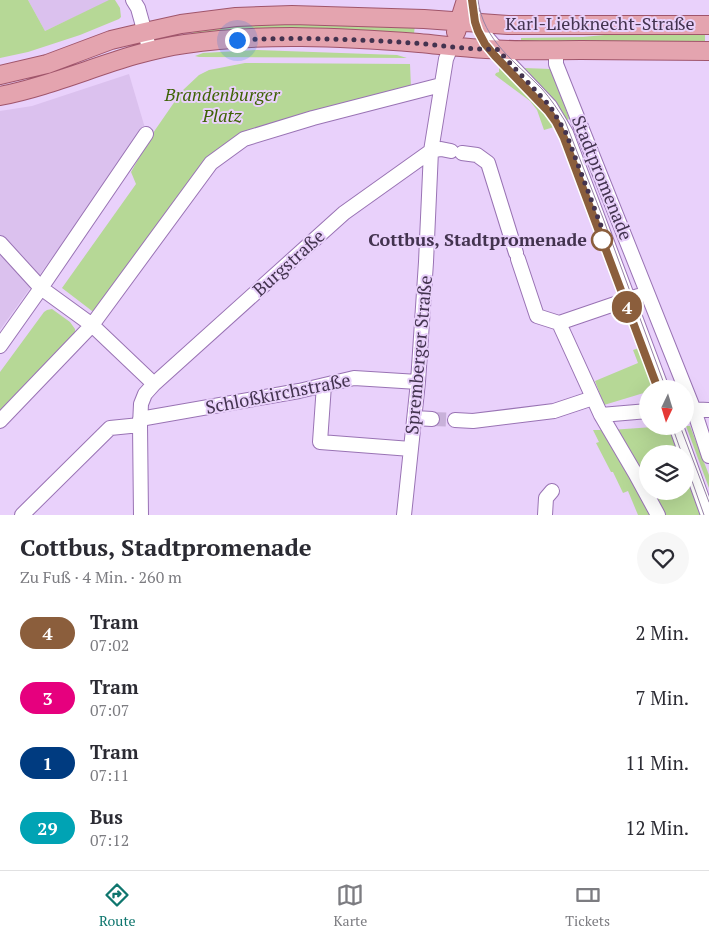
<!DOCTYPE html>
<html lang="de">
<meta charset="utf-8">
<style>
body{margin:0;font-family:"PT Serif",serif;background:#f7f7f7;color:#2b2b33;height:100vh;display:flex;flex-direction:column;font-size:19px;white-space:nowrap}
*{box-sizing:border-box;margin:0}
p{font-size:16px;color:#7c7c81}
.icon{flex:none;width:28px;height:28px;fill:none;stroke:currentColor;stroke-width:2;stroke-linecap:round;stroke-linejoin:round}
.map{position:relative;height:515px;overflow:hidden}
.drawer{display:flex;flex-direction:column;background:#fff;flex:1}
.drawer>*{flex:none}
.badge{padding:0 10px;border-radius:16px;font-size:18px;line-height:32px}
.needle{width:32px;rotate:184deg}
.fabs{position:absolute;left:639px;top:380px;display:grid;gap:10px}
.fabs a{display:grid;place-items:center;width:55px;height:55px;border-radius:50%;background:#fff;box-shadow:0 5px 20px #0002;font-size:25px}
.you{position:absolute;width:25px;height:25px;margin:-12px;border:4px solid #fff;border-radius:50%;background:#1a73e8;box-shadow:0 0 0 8px #1a73e833}
.map>.badge{position:absolute;translate:-50% -50%;box-shadow:0 0 0 2px #fff}
.round{display:grid;place-items:center;flex:none;width:52px;height:52px;border-radius:26px;background:#f7f7f7}
.head{display:flex;align-items:center;justify-content:space-between;height:85px;padding:0 20px}
h1{font-size:24px;font-weight:700;line-height:38px}
ul{padding:0;list-style:none}
li{display:flex;align-items:center;gap:15px;height:65px;padding:0 20px}
li div{flex:1}
li b{display:block;font-size:19px}
li em{font-style:normal}
li .badge{min-width:55px;font-weight:700;text-align:center}
.dock{display:flex;justify-content:space-around;align-items:center;height:70px;border-top:1px solid #e1e1e2;background:#fff;font-size:14px;color:#7c7c81}
.dock a{display:grid;justify-items:center;gap:2px}
.dock .on{color:#0f766e}
.map>svg:first-child{display:block}
</style>
<div class="map">
<svg width="709" height="515" viewBox="0 0 709 515">
<rect width="100%" height="100%" fill="#e9d1fb"/>
<path fill="#dbc1ee" d="M28,0h83l-66,31z
M129,74l16,54 -145,202v-219l32,-5z"/>
<path fill="#b6d896" d="M0,0h28l17,31 64,-31h6l5,8 1,9 -2,2 -39,16 -52,17 -28,6z
M263,22l152,2 -1,10 -220,3 -1,-7z
M637,32h68v10l-184,1v-5l62,-1z
M257,50l140,5 10,3 -208,-1 -4,-1 8,-3z
M245,63l165,1 1,23 -195,69 -120,158 -34,-26 74,-104 -5,-12 22,-39 29,-42 17,-16 10,-5z
M499,67h5c18,18 40,36 50,60l-10,3 -7,-20 -7,-9 -35,-26 1,-2 3,-1z
M524,68l27,1 18,49 -1,2 -2,-1 -16,-23z
M52,309l18,13 5,7v4l-75,78v-39l44,-60 3,-2z
M639,348l14,41h-5l-1,3 -43,13 -9,-24 43,-18 -5,-13z
M668,426l10,28h-30v37h37v-19l16,43h-63l-10,-24 -5,2 -10,-21h-2l-15,-29 3,-1 -6,-12h17z
M686,426h4l19,49v13z"/>
<g fill="none" stroke-linecap="round" stroke-linejoin="round">
<path stroke="#c8b1d9" stroke-width="14" stroke-dasharray="14 7" stroke-linecap="butt" d="M432,419l23,1"/>
<g stroke="#9973b4" stroke-width="16">
<path id="minor" d="M133,0l5,8 12,43
M466,2l18,32 25,29 41,43 16,27 96,256
M556,50v14l138,346 15,46
M462,153l15,2 11,8 28,90
M0,243l41,45 51,37 62,59
M518,259l19,57 22,7
M559,323l42,92 34,58 23,42
M559,323l79,-27
M0,346l41,-58 105,-154
M324,385l-4,57 91,7
M686,409l23,1
M601,415l47,-4
M415,418l17,1
M140,419l159,-28 55,-13 64,4
M455,420l18,1 81,-10 39,-13
M0,421l92,-96 119,-162 33,-24 69,-21 128,-33
M676,426l32,89
M22,515l88,-87 30,-3
M141,515l-1,-90 1,-21 4,-10 9,-10 190,-171 87,-62 10,-2 10,2
M404,515l14,-133 8,-120 5,-111 15,-92 5,-12
M545,515l1,-17 6,-7"/>
</g>
<g stroke="#a0556b" stroke-width="20">
<path id="major" d="M456,32l10,-32
M0,75l47,-11 64,-24 34,-8 36,-8 55,-7 56,-2 132,4 84,6h201
M0,96c63,-12 121,-43 185,-52 76,-11 157,-7 234,-1 22,2 45,5 67,6 32,2 63,1 95,1 42,0 85,1 128,1"/>
</g>
<use href="#minor" stroke="#fff" stroke-width="14"/>
<use href="#major" stroke="#e4a4af" stroke-width="18"/>
<path stroke="#9682a5" stroke-width="1" d="M478,0c5,41 38,62 64,89 9,10 16,21 23,32l38,97 63,171
M472,7l3,16 3,8 7,13 10,12 53,55 8,11 8,17 94,250
M672,426l10,28
M680,426l29,76
M685,461l19,54"/>
</g>
<g fill="none" stroke-linecap="round" stroke-linejoin="round">
<g stroke="#fff" stroke-width="11">
<path id="line" d="M472,0l3,22 3,9 7,13 10,12 53,55 8,11 8,16 94,251"/>
</g>
<use href="#line" stroke="#8b5e3c" stroke-width="8"/>
<path stroke="#43334f" stroke-width="5" stroke-dasharray="0 9" d="M237,40c59,-3 117,-1 176,3 28,2 56,7 84,6l53,57 16,27 40,106 -4,1"/>
</g>
<circle fill="#fff" stroke="#8b5e3c" stroke-width="2.5" cx="602" cy="240" r="10"/>
<g text-anchor="middle" stroke-width="4" stroke-linejoin="round" paint-order="stroke">
<g font-size="18" fill="#43334f" stroke="#e9d1fb">
<text x="600" y="30">Karl-Liebknecht-Straße</text>
<text transform="translate(602 178) rotate(68)" y="6">Stadtpromenade</text>
<text transform="translate(289 263) rotate(-42)" y="6">Burgstraße</text>
<text transform="translate(419 355) rotate(-85)" y="6">Spremberger Straße</text>
<text transform="translate(278 394) rotate(-11)" y="6">Schloßkirchstraße</text>
</g>
<g font-size="18" font-style="italic" fill="#3f6306" stroke="#e9d1fb">
<text x="222" y="101">Brandenburger<tspan x="222" dy="21">Platz</tspan></text>
</g>
<g font-size="18" font-weight="bold" fill="#43334f" stroke="#e9d1fb" text-anchor="end">
<text x="587" y="246">Cottbus, Stadtpromenade</text>
</g>
</g>
</svg>
<div class="fabs">
<a><svg class="needle" viewBox="-14 -14 28 28"><path d="M0-13l5 13h-10z" fill="#e53935"/><path d="M0 13l5-13h-10z" fill="#7c7c81"/></svg></a>
<a><svg class="icon" aria-label="layers" viewBox="0 0 24 24"><path d="M12 4l9 5-9 5-9-5zM3 14l9 5 9-5"/></svg></a>
</div>
<div class="you" style="left:237px;top:40px"></div>
<b class="badge" style="left:627px;top:307px;background:#8b5e3c;color:#fff">4</b>
</div>
<section class="drawer">
<div class="head"><div><h1>Cottbus, Stadtpromenade</h1><p>Zu Fuß · 4 Min. · 260 m</p></div><a class="round"><svg class="icon" aria-label="heart" viewBox="0 0 24 24"><path d="M12 20l-8-8c-3-5 5-10 8-4 3-6 11-1 8 4z"/></svg></a></div>
<ul>
<li><span class="badge" style="background:#8b5e3c;color:#fff">4</span><div><b>Tram</b><p>07:02</p></div><em>2 Min.</em></li>
<li><span class="badge" style="background:#e6007e;color:#fff">3</span><div><b>Tram</b><p>07:07</p></div><em>7 Min.</em></li>
<li><span class="badge" style="background:#003b80;color:#fff">1</span><div><b>Tram</b><p>07:11</p></div><em>11 Min.</em></li>
<li><span class="badge" style="background:#00a3b4;color:#fff">29</span><div><b>Bus</b><p>07:12</p></div><em>12 Min.</em></li>
</ul>
</section>
<nav class="dock">
<a class="on"><svg class="icon" aria-label="directions" viewBox="0 0 24 24"><path d="M12 3l9 9-9 9-9-9zM9 14v-3h6M13 9l2 2-2 2"/></svg>Route</a>
<a><svg class="icon" aria-label="map" viewBox="0 0 24 24"><path d="M3 6l6-2 6 2 6-2v14l-6 2-6-2-6 2zM9 4v14M15 6v14"/></svg>Karte</a>
<a><svg class="icon" aria-label="tickets" viewBox="0 0 24 24"><path d="M3 7h18v10H3zM15 7v10"/></svg>Tickets</a>
</nav>
